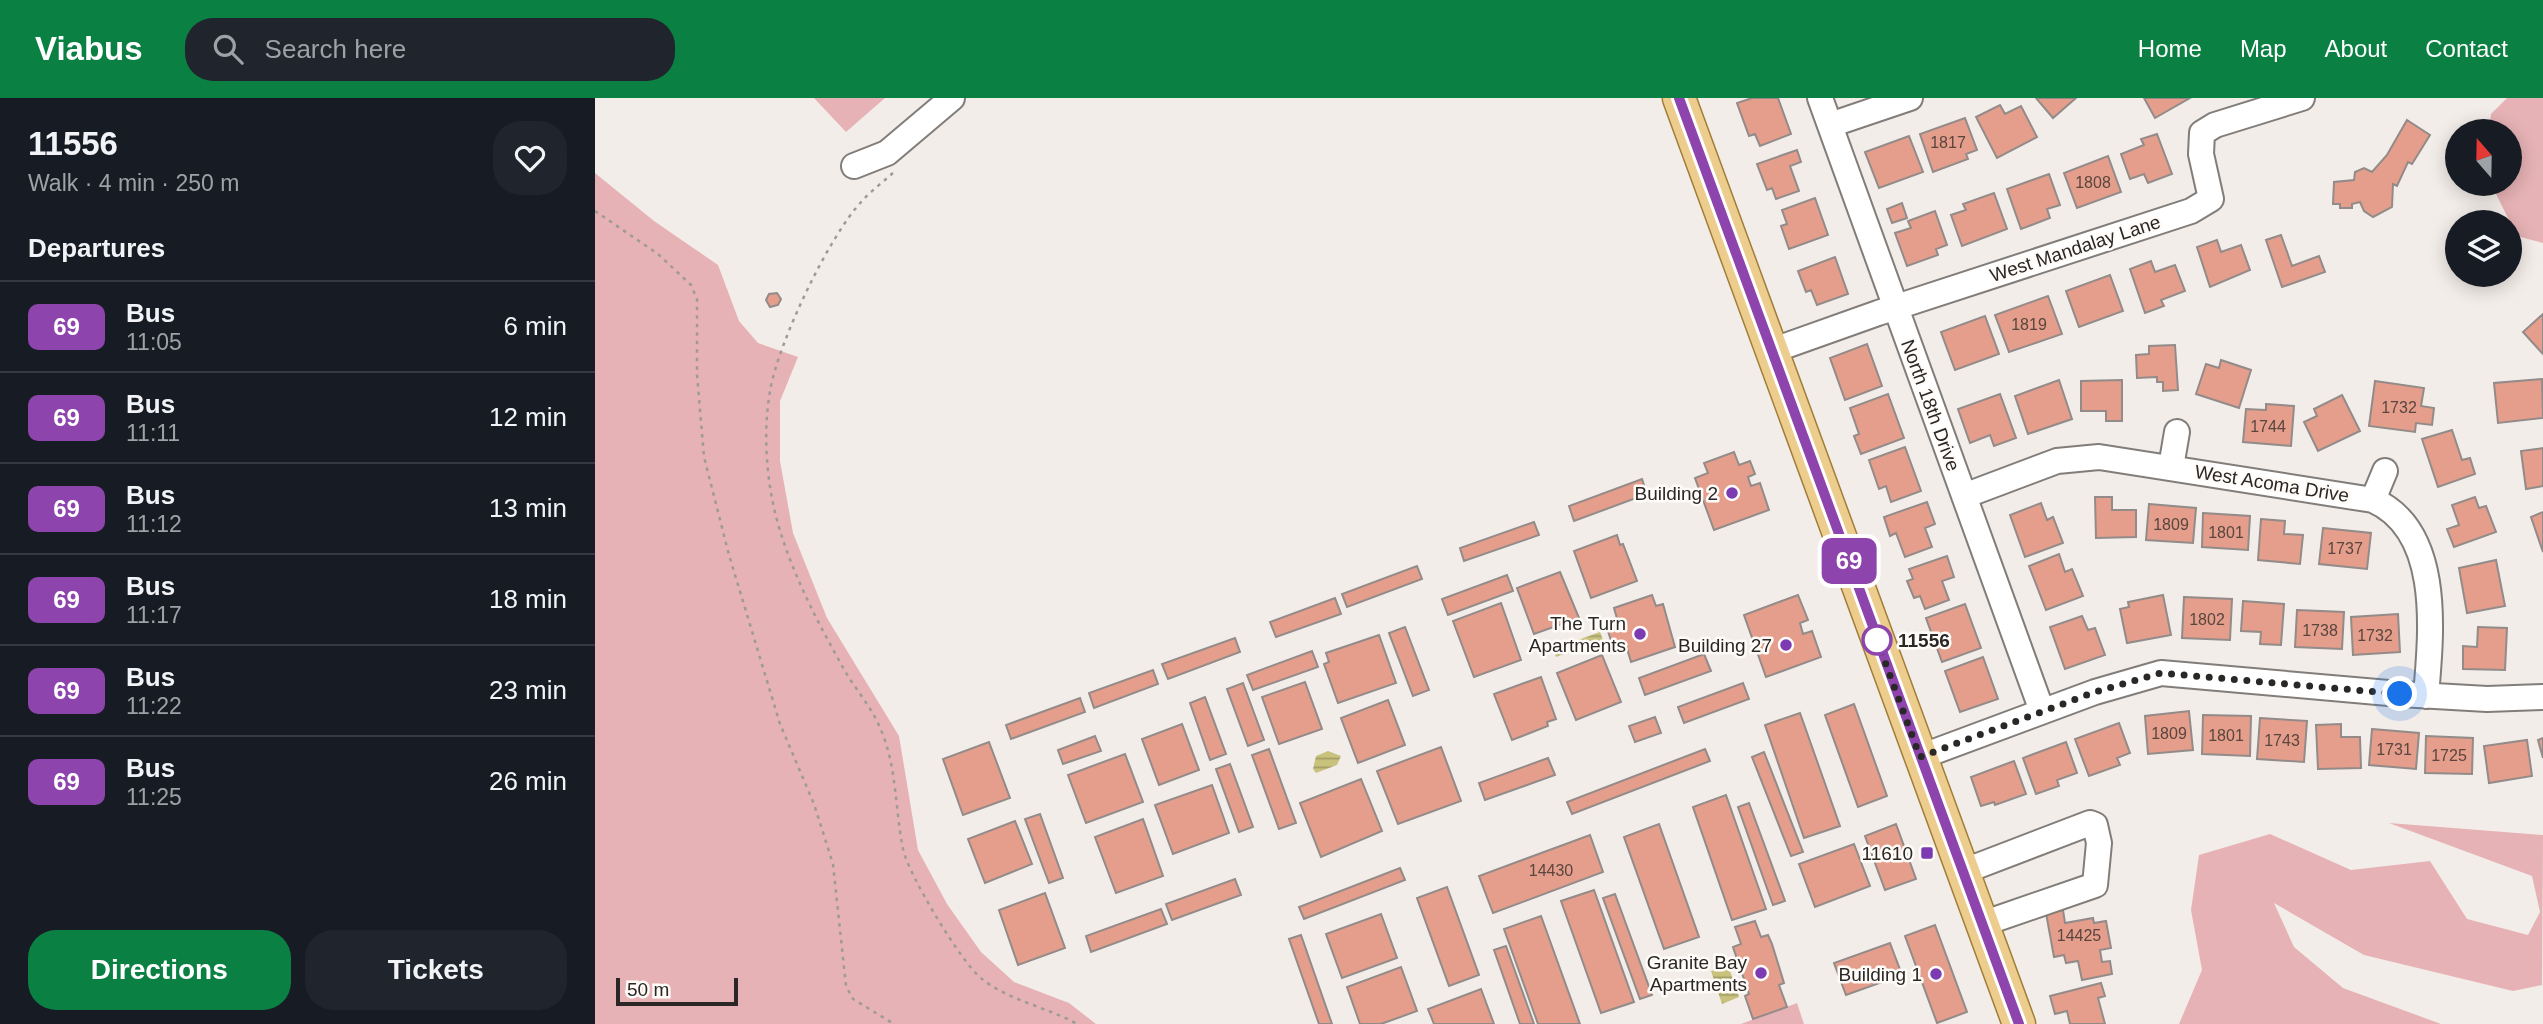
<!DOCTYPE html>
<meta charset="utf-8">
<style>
body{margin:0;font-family:Arial,sans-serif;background:#20242c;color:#f1f3f6;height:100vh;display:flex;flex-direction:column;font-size:26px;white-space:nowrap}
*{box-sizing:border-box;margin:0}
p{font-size:23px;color:#9ea1a6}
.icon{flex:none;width:38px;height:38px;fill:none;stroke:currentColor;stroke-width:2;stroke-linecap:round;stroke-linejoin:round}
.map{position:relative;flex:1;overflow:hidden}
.details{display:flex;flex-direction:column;background:#171b24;width:595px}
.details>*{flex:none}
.badge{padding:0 14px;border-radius:10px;font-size:24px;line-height:46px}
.needle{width:46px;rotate:340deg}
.fabs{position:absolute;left:1850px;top:21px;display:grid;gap:14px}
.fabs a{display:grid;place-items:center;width:77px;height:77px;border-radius:50%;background:#171b24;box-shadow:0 4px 18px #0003;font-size:35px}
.scale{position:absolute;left:21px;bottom:18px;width:122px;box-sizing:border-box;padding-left:7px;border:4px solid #2a2826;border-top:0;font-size:19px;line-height:24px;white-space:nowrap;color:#2a2826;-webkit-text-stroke:5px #fefbf8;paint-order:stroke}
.you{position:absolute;width:35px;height:35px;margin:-18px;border:5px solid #fff;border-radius:50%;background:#1a73e8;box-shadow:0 0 0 10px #1a73e833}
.map>.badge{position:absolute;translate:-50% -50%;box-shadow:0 0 0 4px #fff}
h2{padding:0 28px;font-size:26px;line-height:63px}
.round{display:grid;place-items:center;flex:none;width:74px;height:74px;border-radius:28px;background:#20242c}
.overview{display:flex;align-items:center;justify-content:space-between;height:119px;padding:0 28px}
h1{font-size:33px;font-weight:700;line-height:52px}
.primary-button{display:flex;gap:14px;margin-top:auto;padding:14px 28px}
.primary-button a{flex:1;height:80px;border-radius:28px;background:#0b8043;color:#fff;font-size:28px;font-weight:700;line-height:80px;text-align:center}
.primary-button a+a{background:#20242c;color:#f1f3f6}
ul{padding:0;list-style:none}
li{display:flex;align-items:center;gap:21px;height:91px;padding:0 28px;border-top:2px solid #363941}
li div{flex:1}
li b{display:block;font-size:26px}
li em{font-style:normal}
li .badge{min-width:77px;font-weight:700;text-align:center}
header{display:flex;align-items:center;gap:42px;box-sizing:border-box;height:98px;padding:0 35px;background:#0b8043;color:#fff}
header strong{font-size:33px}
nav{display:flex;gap:38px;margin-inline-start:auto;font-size:24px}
.search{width:490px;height:63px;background:#20242c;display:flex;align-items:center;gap:18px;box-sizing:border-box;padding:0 24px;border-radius:28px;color:#9ea1a6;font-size:26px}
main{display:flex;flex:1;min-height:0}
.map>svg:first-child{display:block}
</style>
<header>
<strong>Viabus</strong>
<div class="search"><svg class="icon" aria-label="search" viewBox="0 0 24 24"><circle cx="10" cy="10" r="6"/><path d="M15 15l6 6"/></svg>Search here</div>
<nav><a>Home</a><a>Map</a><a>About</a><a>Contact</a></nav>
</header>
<main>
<section class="details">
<div class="overview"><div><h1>11556</h1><p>Walk · 4 min · 250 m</p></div><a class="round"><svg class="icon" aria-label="heart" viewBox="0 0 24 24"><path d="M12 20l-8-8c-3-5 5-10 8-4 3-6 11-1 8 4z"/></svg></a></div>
<h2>Departures</h2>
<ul>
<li><span class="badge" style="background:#8e44ad;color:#fff">69</span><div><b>Bus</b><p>11:05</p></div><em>6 min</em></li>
<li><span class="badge" style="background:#8e44ad;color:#fff">69</span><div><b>Bus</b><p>11:11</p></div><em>12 min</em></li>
<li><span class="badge" style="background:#8e44ad;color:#fff">69</span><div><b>Bus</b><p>11:12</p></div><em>13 min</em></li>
<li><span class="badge" style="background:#8e44ad;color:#fff">69</span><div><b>Bus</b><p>11:17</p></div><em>18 min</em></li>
<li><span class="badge" style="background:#8e44ad;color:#fff">69</span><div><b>Bus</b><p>11:22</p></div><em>23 min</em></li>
<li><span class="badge" style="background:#8e44ad;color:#fff">69</span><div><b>Bus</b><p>11:25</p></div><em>26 min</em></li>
</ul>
<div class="primary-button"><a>Directions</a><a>Tickets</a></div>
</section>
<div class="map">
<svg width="1948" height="926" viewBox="0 0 1948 926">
<defs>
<pattern id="water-rules" width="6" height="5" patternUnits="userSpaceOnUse" patternTransform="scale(1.75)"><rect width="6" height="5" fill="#c8c27d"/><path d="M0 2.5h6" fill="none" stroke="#a39e66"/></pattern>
</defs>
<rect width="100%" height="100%" fill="#f3ede9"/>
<path fill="#e6b2b5" d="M219,0h71l-39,34z
M1912,0h36v145l-26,-7 -26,-52h18v-53h-20l2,-17z
M0,75l59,48 64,44 21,56 19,22 40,14 -18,44v60l13,72 34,85 72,118 19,114 29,54 34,48 33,30 55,21 27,21h-501z
M1794,725l154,12 -1,150 -29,6 -149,-36 -90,-52 20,44 49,41 98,36h-262l23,-54 -11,-60 8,-55 71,-21 81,36 79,-9 37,58 61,16 12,-23 -8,-36z
M1202,905l7,21h-63z"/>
<path fill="url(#water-rules)" d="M1005,534l3,8 -47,17 -3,-8z
M733,653l13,5 -4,9 -21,8 -3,-4 3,-13z
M1133,867l11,32 -17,7 -11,-33z"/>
<path fill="#e59e8b" stroke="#928b89" stroke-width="2" d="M1157,0h26l13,36 -31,12 -5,-12 -6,2 -12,-33z
M1441,0h40l-23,20z
M1549,0h46l-35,20z
M1405,7l5,9 16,-8 16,31 -40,21 -21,-41z
M1370,20l12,32 -11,4 2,5 -35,13 -13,-38z
M1812,22l23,15 -18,29 -4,-2 -11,24 -4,-2 -1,23 -19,10 -9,-6 -4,-9 -8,2v4h-12v-4h-7l1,-22 20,-2 1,-8 9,-4 8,4 15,-17z
M1562,36l15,40 -24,9 -4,-9 -14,5 -9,-25 23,-9 -3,-6z
M1314,38l14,36 -44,16 -14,-36z
M1202,52l4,12 -11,4 9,25 -23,8 -4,-11 -5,2 -10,-26z
M1513,58l13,36 -44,16 -13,-35z
M1454,76l11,31 -13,4 3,9 -29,11 -14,-40z
M1399,95l13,36 -45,17 -11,-31 15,-5 -3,-6z
M1220,100l13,37 -39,14 -8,-23 6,-2 -5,-14z
M1307,105l5,15 -15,5 -5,-14z
M1340,113l12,34 -11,4 2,6 -31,11 -12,-33 16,-5 -3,-7z
M1686,137l11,31 27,-10 6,16 -43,15 -16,-47z
M1622,142l4,12 20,-7 9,25 -40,17 -13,-40z
M1240,159l13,37 -31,11 -6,-15 -5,2 -8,-21z
M1556,163l4,11 20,-7 10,26 -24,9 3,6 -19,7 -15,-44z
M1515,177l13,36 -44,16 -13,-36z
M182,195l4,6 -3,6 -8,2 -4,-7 3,-6z
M1453,198l14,38 -53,18 -14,-37z
M1948,216v40l-20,-22z
M1390,218l14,38 -44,16 -14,-38z
M1272,246l15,42 -37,14 -15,-42z
M1580,247l3,45 -15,1v-9h-6v-5l-20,1 -1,-23 13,-1v-8z
M1626,262l30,10 -12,38 -43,-14 10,-30 13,4z
M1947,281l1,39 -45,5 -4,-40z
M1464,282l13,39 -44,15 -13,-38z
M1527,282v41h-16v-10h-25v-30z
M1780,283l49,7 -3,18 13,2 -2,17 -16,-2 -1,9 -46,-6z
M1293,296l16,44 -43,16 -7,-18 5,-2 -9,-26z
M1405,296l16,44 -22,8 -4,-11 -20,8 -12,-34z
M1747,297l18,36 -42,20 -14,-29 13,-6 -3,-7z
M1671,306l28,2 -3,40 -48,-4 3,-33 20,1z
M1857,332l10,30 8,-2 5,16 -37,13 -16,-48z
M1310,349l16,44 -30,11 -5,-16 -7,3 -10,-29z
M1948,350v38l-17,3 -5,-38z
M1139,354l5,13 11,-4 5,13 -7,3 3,9 9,-3 9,27 -55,20 -19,-52 13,-5 -4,-10z
M1047,381l5,15 -73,27 -5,-15z
M1500,399h17v13h24v27l-40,1z
M1880,399l4,11 7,-2 10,26 -42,15 -7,-18 12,-4 -7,-20z
M1332,404l8,22 -10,4 7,19 -27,10 -9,-24 -6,3 -6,-19z
M1446,405l6,17 6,-3 10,26 -38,14 -15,-42z
M1554,406l47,4 -3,35 -47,-3z
M1948,414v40l-12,-35z
M1608,415l47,3 -2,34 -46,-3z
M1666,421l24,2 -1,13 19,1 -3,29 -42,-4z
M939,424l5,13 -75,26 -4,-13z
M1728,430l48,5 -4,36 -48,-5z
M1022,437l3,10 3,-1 14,37 -46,17 -17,-47z
M1464,456l6,18 7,-3 11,27 -37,14 -17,-44z
M1352,458l7,21 -12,4 7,19 -24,9 -5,-13 -6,2 -7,-17 6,-2 -4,-10z
M1901,462l9,46 -38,7 -8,-45z
M822,468l5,13 -75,28 -5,-13z
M965,474l19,46 -45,16 -17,-46z
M912,477l6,16 -65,24 -6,-16z
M1057,497l4,11 7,-2 12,43 -44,15 -6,-20 -12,4 -7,-20 12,-4 -4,-14z
M1203,497l10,25 -8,3 3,11 9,-3 9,26 -55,20 -22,-62z
M1568,497l8,40 -44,8 -7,-34 9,-2 -1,-5z
M1589,499l48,2 -2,41 -48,-2z
M740,500l6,16 -65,23 -6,-15z
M1648,503l41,3 -3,41 -21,-1 1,-12 -20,-1z
M906,505l20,57 -47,17 -21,-56z
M1370,506l16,44 -39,14 -16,-44z
M1702,512l47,2 -2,37 -47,-2z
M1803,516l2,38 -47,3 -2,-38z
M1487,518l6,14 7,-2 10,27 -40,14 -15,-42z
M810,529l24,63 -16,6 -24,-63z
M1883,529l29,1 -2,42 -42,-1v-23l14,1z
M784,537l17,48 -58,20 -14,-39 5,-2 -3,-9z
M640,540l5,14 -72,27 -6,-15z
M717,553l6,16 -65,23 -6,-15z
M1109,556l7,17 -66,24 -6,-17z
M1007,557l19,47 -45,18 -19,-47z
M1388,559l15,42 -38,13 -15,-41z
M558,572l5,14 -64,24 -5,-15z
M946,579l15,42 -9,3 1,4 -36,14 -18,-46z
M710,584l17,47 -43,15 -17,-47z
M648,585l21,57 -16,6 -21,-57z
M1148,585l6,16 -65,24 -6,-16z
M610,599l21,57 -16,6 -20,-57z
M485,600l5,14 -74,27 -5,-14z
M793,602l17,45 -47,18 -17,-45z
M1259,606l33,92 -29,11 -33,-92z
M1594,613l4,39 -45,4 -3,-38z
M1205,615l40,113 -36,12 -39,-113z
M1608,617l48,1 -1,40 -48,-2z
M1060,619l6,16 -26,9 -6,-16z
M1665,620l47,3 -3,41 -47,-3z
M1524,625l11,30 -13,5 3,7 -31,11 -14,-37z
M587,626l17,46 -40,15 -17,-46z
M1746,626v13h19l1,31 -43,1 -2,-44z
M1777,631l47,4 -3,36 -47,-4z
M500,638l6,15 -38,13 -5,-14z
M1831,638l47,2 -1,36 -47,-1z
M1948,640v20l-5,-18z
M1932,642l5,36 -43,7 -5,-37z
M394,644l21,56 -47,17 -20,-56z
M1471,644l11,31 -20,7 2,6 -23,8 -13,-36z
M846,649l20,54 -63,23 -21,-53z
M674,651l27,74 -17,6 -27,-74z
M1110,651l5,12 -138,53 -5,-12z
M1169,654l39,100 -12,4 -39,-99z
M530,656l18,48 -57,21 -18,-48z
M953,660l7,17 -70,25 -6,-17z
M1419,663l12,33 -31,11 -1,-3 -13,4 -10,-29z
M635,666l23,63 -14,5 -23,-63z
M766,681l21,52 -61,26 -21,-54z
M617,687l17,48 -56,21 -18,-49z
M1131,697l40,114 -34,11 -39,-113z
M1154,705l36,98 -12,4 -35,-98z
M445,716l23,64 -14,5 -24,-64z
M548,721l20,57 -47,17 -21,-56z
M420,723l17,43 -47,19 -17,-44z
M1064,726l40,113 -35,12 -40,-112z
M1301,726l20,55 -31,11 -20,-54z
M995,737l13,37 -110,41 -14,-37z
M1259,746l16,42 -55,21 -16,-43z
M805,770l5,12 -101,39 -5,-12z
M640,781l6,16 -69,25 -6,-16z
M852,789l32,88 -30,11 -32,-88z
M999,792l40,112 -33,11 -40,-112z
M450,795l20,55 -47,17 -19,-55z
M1020,796l37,101 -12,4 -37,-101z
M566,811l6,15 -76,28 -5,-16z
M1468,812l2,13 28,-5 1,5 12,-2 5,27 -11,2 2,12 8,-1 2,13 -30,6 -4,-19 -12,2 -2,-8 -10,2 -8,-44z
M786,816l16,44 -55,20 -16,-44z
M946,818l39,108h-42l-34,-95z
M1160,823l6,16 7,-2 4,9 12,39 -5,2 8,22 -34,12 -8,-23 4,-2 -16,-47 8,-3 -6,-17z
M1340,827l32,87 -30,11 -32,-87z
M706,837l31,89h-13l-30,-85z
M1295,845l12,32 -56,20 -12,-32z
M911,848l28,78h-14l-26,-74z
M806,869l16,44 -36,13h-21l-13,-37z
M1506,885l4,13 -7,2 7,26h-35l-3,-13 -12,3 -5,-18z
M886,891l13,35h-60l-6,-15z"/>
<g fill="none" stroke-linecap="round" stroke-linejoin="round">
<g stroke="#827d79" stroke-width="28">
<path id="minor" d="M1225,0l222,613
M1235,27l80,-27
M259,68l33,-13 65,-55
M1179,252l104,-37 313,-102 20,-12 -10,-45 1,-21 13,-8 87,-27
M1576,369l6,-35
M1369,398l93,-35 42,-4 274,43c70,31 58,134 53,196
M1778,402l12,-29
M1325,659l175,-65 66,-19 239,21 87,5 56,-2
M1367,774l128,-49 5,2 4,18 -4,42 -113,39"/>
</g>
<g stroke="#a17e38" stroke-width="35">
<path id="major" d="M1084,0l340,926"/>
</g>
<path stroke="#9e9a97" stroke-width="2.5" stroke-dasharray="3.5 5" stroke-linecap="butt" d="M298,75c-10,9 -22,18 -31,28 -33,35 -84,142 -92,190 -8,47 -3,101 12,146 14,43 36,86 58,125 12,24 31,43 41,68 16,37 14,80 22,119 5,25 59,115 79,130 28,22 65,28 95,45
M0,113l63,43 33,31 6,14v75l7,83 25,98 51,169 34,80 19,60 13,122 7,13 41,25"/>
<use href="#minor" stroke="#fff" stroke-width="24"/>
<use href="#major" stroke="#edcd8e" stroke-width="32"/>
</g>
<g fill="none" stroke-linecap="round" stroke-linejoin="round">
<g stroke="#fff" stroke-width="16">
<path id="line" d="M1084,0l340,926"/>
</g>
<use href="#line" stroke="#8e44ad" stroke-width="10"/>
<path stroke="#2a2826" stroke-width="7" stroke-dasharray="0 12.6" d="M1282,542l43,117 175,-65 66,-19 239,21"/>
</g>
<g fill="#7c3bb0" stroke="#fefbf8" stroke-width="2.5">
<circle cx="1137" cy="395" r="7"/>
<circle cx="1045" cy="536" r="7"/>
<circle cx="1191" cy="547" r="7"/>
<rect x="1325" y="748" width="14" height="14" rx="3.5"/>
<circle cx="1166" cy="875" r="7"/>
<circle cx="1341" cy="876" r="7"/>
</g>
<circle fill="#fff" stroke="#8e44ad" stroke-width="3.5" cx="1282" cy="542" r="14"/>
<g text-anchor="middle" stroke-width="5" stroke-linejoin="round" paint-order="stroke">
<g font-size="16" fill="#59463f">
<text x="1353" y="50">1817</text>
<text x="1498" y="90">1808</text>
<text x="1434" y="232">1819</text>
<text x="1804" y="315">1732</text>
<text x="1673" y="334">1744</text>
<text x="1576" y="432">1809</text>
<text x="1631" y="440">1801</text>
<text x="1750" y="456">1737</text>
<text x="1612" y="527">1802</text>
<text x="1725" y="538">1738</text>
<text x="1780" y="543">1732</text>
<text x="1574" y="641">1809</text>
<text x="1631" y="643">1801</text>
<text x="1687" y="648">1743</text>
<text x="1799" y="657">1731</text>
<text x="1854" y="663">1725</text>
<text x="956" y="778">14430</text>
<text x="1484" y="843">14425</text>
</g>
<g font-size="19" fill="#2a2826" stroke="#fefbf8">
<text transform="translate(1480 150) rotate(-18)" y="7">West Mandalay Lane</text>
<text transform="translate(1336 307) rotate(70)" y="7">North 18th Drive</text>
<text transform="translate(1677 385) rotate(9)" y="7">West Acoma Drive</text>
</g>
<g font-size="19" fill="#2a2826" stroke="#fefbf8" text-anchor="end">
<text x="1123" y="402">Building 2</text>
<text x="1031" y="532">The Turn<tspan x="1031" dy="22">Apartments</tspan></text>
<text x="1177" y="554">Building 27</text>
<text x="1318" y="762">11610</text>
<text x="1152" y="871">Granite Bay<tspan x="1152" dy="22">Apartments</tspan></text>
<text x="1327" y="883">Building 1</text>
</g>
<g font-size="19" font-weight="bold" fill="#2a2826" stroke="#fefbf8" text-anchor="start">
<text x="1303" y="549">11556</text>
</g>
</g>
</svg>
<div class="fabs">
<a><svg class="needle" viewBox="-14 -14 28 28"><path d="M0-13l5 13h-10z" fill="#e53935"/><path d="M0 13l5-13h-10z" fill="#9ea1a6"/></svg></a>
<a><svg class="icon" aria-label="layers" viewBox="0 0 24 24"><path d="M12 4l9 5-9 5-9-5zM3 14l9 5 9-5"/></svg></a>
</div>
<div class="scale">50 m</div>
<div class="you" style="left:1805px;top:596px"></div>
<b class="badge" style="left:1254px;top:463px;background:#8e44ad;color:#fff">69</b>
</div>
</main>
